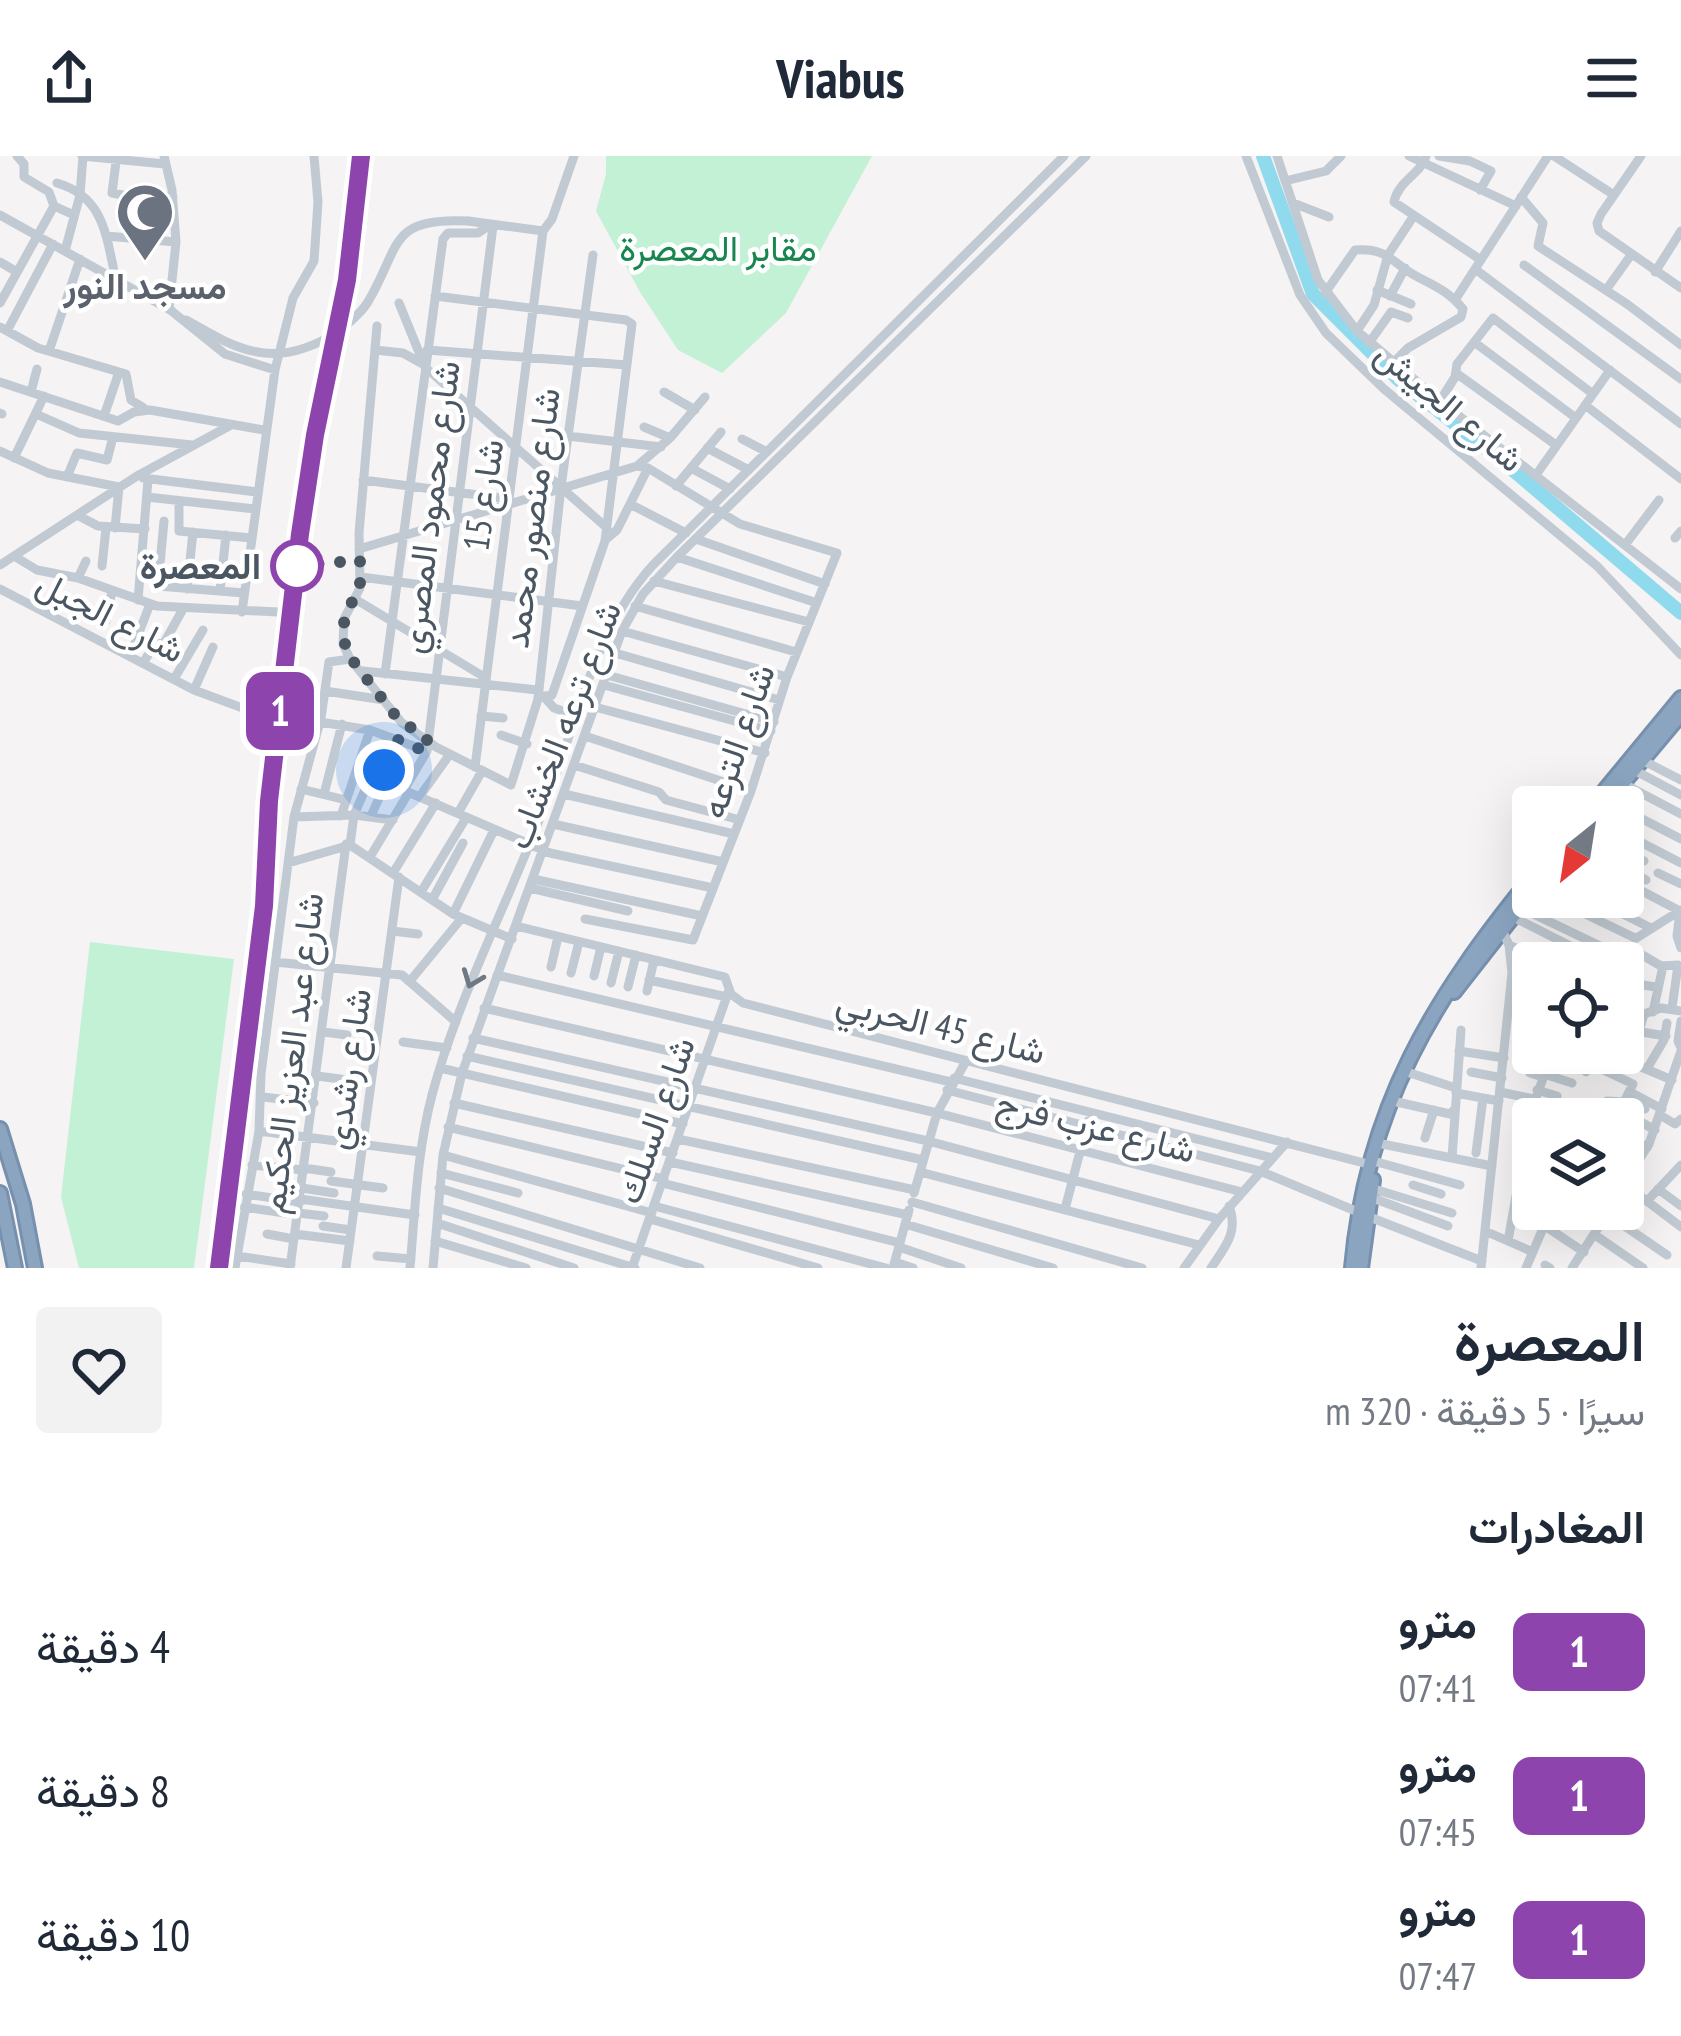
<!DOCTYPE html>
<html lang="ar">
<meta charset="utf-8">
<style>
body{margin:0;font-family:"PT Sans Narrow",Vazirmatn,sans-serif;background:#f2f2f3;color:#1f2937;direction:rtl;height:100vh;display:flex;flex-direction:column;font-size:45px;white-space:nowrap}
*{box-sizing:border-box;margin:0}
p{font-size:39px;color:#747a83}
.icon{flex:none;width:66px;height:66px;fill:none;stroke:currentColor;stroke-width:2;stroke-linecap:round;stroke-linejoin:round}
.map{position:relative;height:1112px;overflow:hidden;direction:ltr}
.sheet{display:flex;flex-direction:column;background:#fff;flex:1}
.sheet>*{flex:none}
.badge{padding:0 24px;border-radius:18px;font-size:42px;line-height:78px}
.needle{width:78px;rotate:210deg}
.tools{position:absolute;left:1512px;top:630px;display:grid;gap:24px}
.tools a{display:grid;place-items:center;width:132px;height:132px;border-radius:12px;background:#fff;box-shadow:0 12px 48px #0002;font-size:60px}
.you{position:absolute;width:60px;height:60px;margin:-30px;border:9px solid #fff;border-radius:50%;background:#1a73e8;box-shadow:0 0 0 18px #1a73e833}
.map>.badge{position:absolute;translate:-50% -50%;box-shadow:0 0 0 6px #fff}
h2{padding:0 36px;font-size:45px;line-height:108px}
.round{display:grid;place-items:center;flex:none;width:126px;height:126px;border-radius:12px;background:#f2f2f3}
.headline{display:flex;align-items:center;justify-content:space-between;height:204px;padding:0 36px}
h1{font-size:57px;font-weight:600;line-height:90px}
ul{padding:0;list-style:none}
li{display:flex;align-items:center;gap:36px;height:144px;padding:0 36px}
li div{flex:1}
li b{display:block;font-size:45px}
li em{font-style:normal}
li .badge{min-width:132px;font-weight:700;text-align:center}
header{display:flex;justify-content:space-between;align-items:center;height:156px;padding:0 36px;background:#fff;font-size:54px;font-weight:600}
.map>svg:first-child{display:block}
</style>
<header><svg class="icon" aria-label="menu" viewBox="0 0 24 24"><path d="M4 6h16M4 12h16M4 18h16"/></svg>Viabus<svg class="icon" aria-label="share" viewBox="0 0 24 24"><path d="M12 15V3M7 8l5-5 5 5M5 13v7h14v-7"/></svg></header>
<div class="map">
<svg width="1681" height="1112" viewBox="0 0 1681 1112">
<rect width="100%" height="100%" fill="#f5f3f3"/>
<path fill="#c3f1d5" d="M606,0h266l-86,157 -64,60 -44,-23 -38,-58 -44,-81 10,-37z
M90,786l144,17 -40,309h-115l-18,-71z"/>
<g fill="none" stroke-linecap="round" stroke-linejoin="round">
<path stroke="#90daee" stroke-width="14" d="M1263,0l50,138 85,85 108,85 175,149"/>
<g stroke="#7690ad" stroke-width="18">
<path id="highway" d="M1591,651l90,-109
M1603,651l78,-93
M1454,836l79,-101
M0,973l23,75 12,64
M0,1037l15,75
M1352,1112c14,-160 81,-270 181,-392
M1361,1112l12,-88"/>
</g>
<path stroke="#c1cad2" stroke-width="9" d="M17,0l7,8v13l25,15 5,14 20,9
M82,0l83,8
M164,0l8,34 4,52 -7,67 56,45 50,16
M1246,0l54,139 26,38 58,56 213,177 84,89
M1277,0l41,124 39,51 83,70 241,188
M1409,0l107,50
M1426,0c-5,18 -28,25 -32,46l87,58
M1439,0l31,5 21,10 -11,19
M1554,0l60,39
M1641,0l-40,58 -4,9 2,8 82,57
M116,6l-4,31 21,4 10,13 14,5
M1285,25l41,-10 15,-15
M57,27c48,14 49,54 59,97
M1521,41l22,26 -5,23 89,58 54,41
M1293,47l36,14
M0,59l172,96
M468,65l75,10 9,-12 22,-63
M106,80l70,6
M129,81l5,-26
M148,82l16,-41h9
M65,95l15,-56 3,-39
M0,106l17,10
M1524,109l157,114
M1475,113l206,155
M1655,116l26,-41
M1377,134l34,14
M1606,134l25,-35
M1325,137l30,-43c32,-3 37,13 61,26 19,10 32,15 47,33l-2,8 -53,31 -15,15
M435,140l191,24 6,4 -27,217 -53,154 -14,2
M1390,140l15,-28
M1455,144l93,-144
M0,147l54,-97
M399,147l26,64 182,161
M186,164l27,15
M377,170l-18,207 1,55 -16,31 -1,25 7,15 52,64 34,24 75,38 27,-86 23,-212 32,-232
M0,171l38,21 88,26 5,26 13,8
M7,175l46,-87
M1357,175l17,-26 14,-50 25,-38
M1474,186l102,76
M1369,187l22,-31 17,6
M375,194l28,3 18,10
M427,194l200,15
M49,195l31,-92
M1456,217l100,72
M0,226l118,39 16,-9 16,-2 114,20
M31,236l6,-23
M664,236l31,18
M1440,245l15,-24 2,-13 36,-46 100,76
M1585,249l96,74
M0,257l2,1
M36,258l43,19 113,12
M104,260l15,-44
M644,271l26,11
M568,280l93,11
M742,283l25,13
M707,292l42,22
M0,295l48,22 71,14 -4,41
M14,302l30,-62
M637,310l33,-28 35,-41
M691,312l39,21
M1536,319l74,-105
M67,321l10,-24 30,7 6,-23
M143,322l114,14
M363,324l146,19
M676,330l45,-54
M147,341l108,12
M179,345v30l72,7
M630,348l56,29
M77,359l21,11 47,3
M164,365l-6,65 86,7
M1675,382l6,-7
M696,383l129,45
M605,384l12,-10 31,-62
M1625,389l34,-45
M359,393l278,-83 11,2 92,56 97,29 -50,124 -36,114 -58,149 -108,-21
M14,400l23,14 41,8 79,28 121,6
M677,401l140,46
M0,409l137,-89 94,-51
M102,410l4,-38
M361,421l221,29
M78,422l8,-17
M654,425l155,41
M0,433l194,101 70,26
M187,433l6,-57
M220,435l6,-56
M355,443l131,79
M138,444l10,-120
M635,450l161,46
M242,456l33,-242 18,-72 21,-37 4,-59 -4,-46
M106,465l6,-30
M622,475l165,46
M615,497l164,47
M130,500l20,-52
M143,507l12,-19 9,-1 19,-34
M363,515l174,19
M385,518l58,-435 5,-6h30l12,-8
M607,519l167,47
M174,523l29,-49
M604,529l167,46
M194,534l19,-43
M325,535l59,9
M546,543l8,9 24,8
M595,551l170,46
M481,560l22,2
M320,566l50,8 57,21
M501,579l26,9
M585,580l166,55
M1642,604l39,20
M574,609l85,27 7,8 74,20
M475,611l68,-536
M384,614l12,-31
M1634,614l47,25
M387,627l163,70 163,35
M1622,627l59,31
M301,633l45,11
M404,634l23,-39 66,-525
M324,638l18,-70
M564,638l170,40
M420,640l30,-42
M1623,653l58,30
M458,657l24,-42
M341,660l29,-86
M371,660l8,-18
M294,661l60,-2 39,5
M553,668l170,38
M1623,677l58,30
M350,689l4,-30 14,-32
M1623,696l21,9
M370,701l39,-65
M288,707l62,-18 103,69 59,25
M1623,711l23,13
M393,717l43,-70
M1658,717l23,11
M533,723l169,37
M1623,725l57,30 -3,25 4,12
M530,732l98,23
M421,736l45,-74
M1550,741l85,41
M1589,741l60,30
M432,744l31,-57
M1519,751l100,48
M453,758l41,-84
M1511,760l93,47
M516,770l209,51 6,17 12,9 625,161
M392,775l26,3
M1635,783l46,-29
M1509,789l41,18
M1627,790l34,20 17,-1 -6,43
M275,806l127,13 54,47
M551,811l7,-30
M571,817l8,-31
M1512,817l21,8
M497,819l454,107
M594,820l7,-29
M649,824l78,17
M410,825l51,-62
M1623,826l33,5
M611,827l8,-32
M628,831l8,-32
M647,835l7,-31
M1623,840l6,3
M1510,847l23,4
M484,852l453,105 305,79
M1653,856l10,-46
M1681,865l-3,20 3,7
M1623,873l43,7
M323,876l24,3
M473,882l455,103 291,78
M403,886l44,6
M1459,895l45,7
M1565,897l21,19
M1586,897l11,14 36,17 -9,18 -17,-1 -12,18
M1608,897l64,27
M467,900l456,104
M1532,906l-2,11 13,4
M1635,907l-1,-14 10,-35 17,-6 20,3
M1648,911l16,-27 3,-17
M440,912l243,56
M1471,916l31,6
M1410,917l46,15
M1544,918l28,9
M317,920l54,7
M954,922l318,80
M947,934l313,81 98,41
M1537,934l20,6
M1500,936l34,7
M1630,936l32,17
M1456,937l43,8
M263,941l51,6
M1627,942l18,11
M1397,946l53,12 4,-4
M454,947l219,50
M1625,957l30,17
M1660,959l15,9 6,-5
M1581,963l8,-16
M1631,969l-4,9 20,14
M448,971l216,52
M259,975l162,21
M1425,982l9,-28
M678,983l237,51
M1382,988l110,22
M1476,997l7,-55
M443,999l209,58
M1452,1002l9,-128
M1626,1004l5,-9
M670,1006l238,53
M1377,1006l83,23
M252,1009l52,5
M304,1012l27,4
M920,1016l279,73
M441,1017l77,20
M331,1025l52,7
M662,1027l238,60
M1623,1027l58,44
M1413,1029l28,9
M1623,1029l26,-41 32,-93
M302,1032l32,5
M439,1032l261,80
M1371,1032l81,25
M1658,1033l23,17
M914,1037l23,-80 29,-52
M246,1038l54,8
M1370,1041l78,29
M300,1043l115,16
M1649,1043l32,-34
M912,1046l230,66
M654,1050l232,62
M1515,1050l69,46
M244,1051l54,8
M438,1052l197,60
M1065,1053l23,-88
M298,1057l26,3
M1607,1058l60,41
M1367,1060l115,45
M650,1063l168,49
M437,1067l137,45
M905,1068l148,44
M323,1070l28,4
M1485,1075l48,21
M267,1078l27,5
M295,1078l55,7
M1595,1079l48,33
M435,1085l91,27
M1508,1085l23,-129 21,-59
M899,1091l62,21
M237,1100l54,8
M377,1100l34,3
M895,1106l18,6
M1545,1109l5,3
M235,1112l24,-137 2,-57 33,-257 27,-99 8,-56 21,-3
M290,1112l56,-424
M346,1112l53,-391
M410,1112c5,-58 7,-116 22,-173 28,-104 79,-197 116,-298 29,-77 48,-170 105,-232l411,-409
M433,1112l10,-113 19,-82 160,-442 21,-37 34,-37 409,-401
M632,1112l97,-278
M893,1112l16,-58
M1184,1112l35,-49 68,-77
M1211,1112c14,-21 28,-36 18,-62
M1481,1112l31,-295 -3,-28 -8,-17
M1526,1112l18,-42
M1572,1112l35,-54"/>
<use href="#highway" stroke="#8ba5c1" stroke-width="12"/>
<g stroke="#b5b8bd" stroke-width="8">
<path id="rail" d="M219,1112l45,-362 5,-105 31,-267 15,-99 32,-155 14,-124"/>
</g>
<use href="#rail" stroke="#fff" stroke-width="3" stroke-dasharray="9" stroke-linecap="butt"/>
<path stroke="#c1cad2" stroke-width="9" d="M213,179c44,25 79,25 123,-2 12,-9 26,-20 33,-33 32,-55 20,-83 99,-79"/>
</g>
<defs><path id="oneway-chevron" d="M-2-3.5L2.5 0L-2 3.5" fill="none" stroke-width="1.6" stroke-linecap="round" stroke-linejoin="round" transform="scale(3)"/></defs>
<use stroke="#6e7983" href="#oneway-chevron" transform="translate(472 823) rotate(111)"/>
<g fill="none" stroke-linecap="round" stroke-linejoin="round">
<g stroke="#fff" stroke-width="27">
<path id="line" d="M219,1112l45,-362 5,-105 31,-267 15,-99 32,-155 14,-124"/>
</g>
<use href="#line" stroke="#8e44ad" stroke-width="18"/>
<path stroke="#4a5661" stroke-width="12" stroke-dasharray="0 21.6" d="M297,410l63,-6v28l-13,23 -4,16 3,25 52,67 29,19v14l-31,-13 -12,31"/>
</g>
<defs>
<g id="mosque-pin" transform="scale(3)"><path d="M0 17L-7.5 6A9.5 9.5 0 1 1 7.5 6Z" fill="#6b7280" stroke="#fff"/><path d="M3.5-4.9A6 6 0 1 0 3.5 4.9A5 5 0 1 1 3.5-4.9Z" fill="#fff"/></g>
</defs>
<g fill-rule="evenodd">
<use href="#mosque-pin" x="145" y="56"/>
</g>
<circle fill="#fff" stroke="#8e44ad" stroke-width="6" cx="297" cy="410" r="24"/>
<g text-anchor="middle" stroke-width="9" stroke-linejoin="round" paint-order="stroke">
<g font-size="36" fill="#17864f" stroke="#fff">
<text x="718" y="105">مقابر المعصرة</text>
</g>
<g font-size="36" font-weight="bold" fill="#5b616d" stroke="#fff">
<text x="145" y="143">مسجد النور</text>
</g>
<g font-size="36" fill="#4a5661" stroke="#fff">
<text transform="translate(1450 250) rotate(40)" y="13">شارع الجيش</text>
<text transform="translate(483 339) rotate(-82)" y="13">شارع 15</text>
<text transform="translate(429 351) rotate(-83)" y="13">شارع محمود المصري</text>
<text transform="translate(531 362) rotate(-83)" y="13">شارع منصور محمد</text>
<text transform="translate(111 460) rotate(27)" y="13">شارع الجبل</text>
<text transform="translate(563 569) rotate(-69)" y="13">شارع ترعه الخشاب</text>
<text transform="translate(737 585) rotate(-71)" y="13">شارع الترعه</text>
<text transform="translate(941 870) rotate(14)" y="13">شارع 45 الحربي</text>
<text transform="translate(291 897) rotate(-83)" y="13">شارع عبد العزيز الحكيم</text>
<text transform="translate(347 913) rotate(-82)" y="13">شارع رشدي</text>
<text transform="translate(655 964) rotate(-71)" y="13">شارع السلك</text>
<text transform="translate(1096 970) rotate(14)" y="13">شارع عزب فرج</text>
</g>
<g font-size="36" font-weight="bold" fill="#4a5661" stroke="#fff" text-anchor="end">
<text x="261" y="423">المعصرة</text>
</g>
</g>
</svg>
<div class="tools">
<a><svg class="needle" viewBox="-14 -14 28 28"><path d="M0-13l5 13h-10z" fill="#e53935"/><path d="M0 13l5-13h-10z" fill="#747a83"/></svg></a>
<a><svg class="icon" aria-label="locate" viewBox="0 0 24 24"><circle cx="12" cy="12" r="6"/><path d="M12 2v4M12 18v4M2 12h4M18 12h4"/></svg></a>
<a><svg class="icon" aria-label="layers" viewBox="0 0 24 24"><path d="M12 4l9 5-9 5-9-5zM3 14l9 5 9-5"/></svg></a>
</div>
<div class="you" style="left:384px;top:614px"></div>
<b class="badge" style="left:280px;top:555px;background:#8e44ad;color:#fff">1</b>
</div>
<section class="sheet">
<div class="headline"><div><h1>المعصرة</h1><p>سيرًا · 5 دقيقة · 320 m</p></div><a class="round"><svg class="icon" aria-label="heart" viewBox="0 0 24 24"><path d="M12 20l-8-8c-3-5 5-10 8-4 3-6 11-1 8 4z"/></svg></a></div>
<h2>المغادرات</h2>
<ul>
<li><span class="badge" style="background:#8e44ad;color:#fff">1</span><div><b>مترو</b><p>07:41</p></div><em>4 دقيقة</em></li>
<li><span class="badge" style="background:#8e44ad;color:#fff">1</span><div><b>مترو</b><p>07:45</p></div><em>8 دقيقة</em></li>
<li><span class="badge" style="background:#8e44ad;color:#fff">1</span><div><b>مترو</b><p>07:47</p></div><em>10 دقيقة</em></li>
</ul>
</section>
